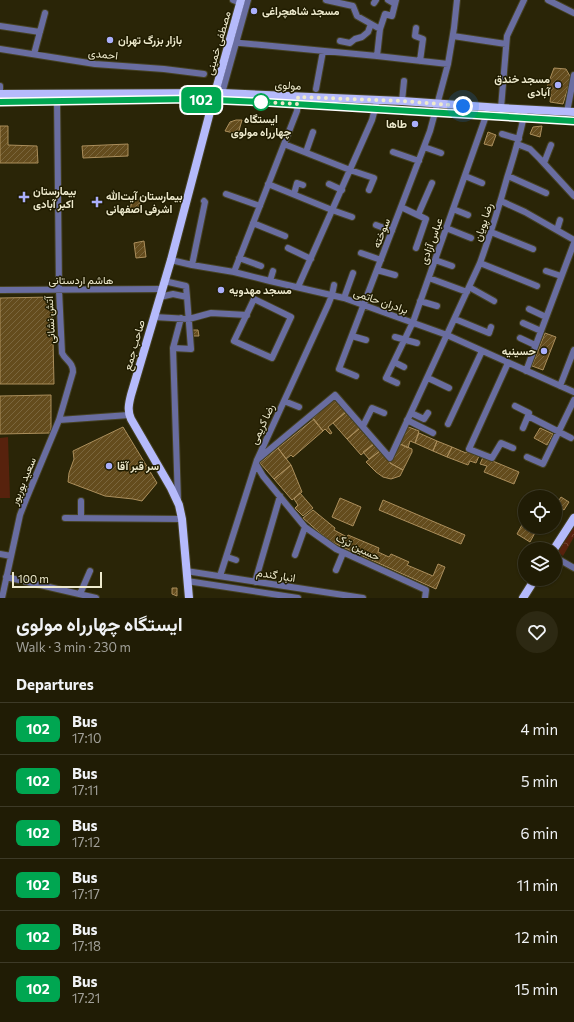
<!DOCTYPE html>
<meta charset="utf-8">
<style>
body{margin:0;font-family:Commissioner,Vazirmatn,sans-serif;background:#2d2913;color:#f1f3f6;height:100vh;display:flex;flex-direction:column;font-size:15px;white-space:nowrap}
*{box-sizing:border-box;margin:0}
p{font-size:13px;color:#a2a19a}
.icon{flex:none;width:22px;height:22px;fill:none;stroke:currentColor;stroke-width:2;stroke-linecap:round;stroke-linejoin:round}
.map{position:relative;height:598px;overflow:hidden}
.sheet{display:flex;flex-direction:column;background:#201c05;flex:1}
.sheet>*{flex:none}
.badge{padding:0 8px;border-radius:6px;font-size:14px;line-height:26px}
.tools{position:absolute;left:518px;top:490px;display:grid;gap:8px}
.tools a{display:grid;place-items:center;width:44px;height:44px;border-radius:50%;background:#201c05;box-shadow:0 1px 3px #0004,0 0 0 1px #3d3a27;font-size:20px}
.scale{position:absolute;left:12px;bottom:10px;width:90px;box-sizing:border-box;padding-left:4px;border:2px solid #eeeacd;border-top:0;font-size:11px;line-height:14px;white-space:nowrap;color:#eeeacd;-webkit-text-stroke:3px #201c00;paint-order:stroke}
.you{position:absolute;width:20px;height:20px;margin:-10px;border:3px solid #fff;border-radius:50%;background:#1a73e8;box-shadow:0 0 0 6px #1a73e833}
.map>.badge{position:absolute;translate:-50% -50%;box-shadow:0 0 0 2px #fff}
h2{padding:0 16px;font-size:15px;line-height:36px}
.round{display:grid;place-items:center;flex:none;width:42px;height:42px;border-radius:21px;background:#2d2913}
.headline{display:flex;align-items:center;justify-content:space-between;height:68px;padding:0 16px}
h1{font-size:19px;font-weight:700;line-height:30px}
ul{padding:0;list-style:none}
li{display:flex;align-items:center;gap:12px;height:52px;padding:0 16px;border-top:1px solid #3d3a27}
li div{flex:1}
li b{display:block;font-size:15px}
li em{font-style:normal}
li .badge{min-width:44px;font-weight:700;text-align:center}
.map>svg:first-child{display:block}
</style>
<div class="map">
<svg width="574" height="598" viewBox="0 0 574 598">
<defs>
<pattern id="forest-crowns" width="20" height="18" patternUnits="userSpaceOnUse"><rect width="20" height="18" fill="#57220d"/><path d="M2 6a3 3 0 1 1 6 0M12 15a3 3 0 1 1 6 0" fill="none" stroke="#6f422f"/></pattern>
<pattern id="building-hatch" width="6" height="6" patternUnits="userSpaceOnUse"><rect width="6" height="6" fill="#644c1d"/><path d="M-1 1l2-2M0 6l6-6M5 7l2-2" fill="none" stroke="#7a663d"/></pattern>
</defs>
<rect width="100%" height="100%" fill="#2a2507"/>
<path fill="#57220d" d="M8,437l2,61h-10v-60z"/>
<path fill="url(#forest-crowns)" d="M574,527v10l-11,19 -5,-4z"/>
<path fill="url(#building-hatch)" stroke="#ab8e5b" d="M554,68l12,1 5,9 -8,26 -13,-2 1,-8 -6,-2z
M236,120h6l-4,14 -13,-3 5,-9z
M0,126h8v19l29,1 1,17h-38z
M542,126l-2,11 -10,-3 3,-7z
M488,132l8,3 -4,11 -8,-2z
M128,144v12l-45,2 -1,-12z
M132,199l8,1v12l-10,-1z
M144,241l2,16 -10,1 -2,-15z
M52,297l2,87h-54v-86z
M190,330h8l1,6h-8z
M545,333l11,4 -13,33 -11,-4z
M51,395v38l-51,1v-38z
M335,398l11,14 -18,15 4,6 -2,1 -5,-5 -2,2 -11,-13z
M346,412l14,16 -13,11 -14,-16z
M314,419l9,12 -30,26 -2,-2 -5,4 -8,-11z
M406,426l13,5 -4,12 -5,-2 -2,7 -10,-5z
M123,427l34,56 -15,18 -9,-2 -28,-3 -37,-14 1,-9 5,-14 -1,-8z
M360,428l14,16 -13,11 -14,-16z
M540,428l13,6 -6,11 -13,-7z
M419,433l18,8 -4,10 -18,-8z
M437,441l15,6 -5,10 -14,-6z
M398,443l14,6v3l-9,18 -13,-7z
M374,444l6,7 -11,8 -6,-7z
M452,447l14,6 1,-2 12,5 -3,7 -6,-2 -2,4 -21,-8z
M278,448l13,17 -17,14 -14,-16z
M380,451l10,12 13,7 -3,6 -9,3 -8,-2 -7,-5 -10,-10z
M483,457l36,15 -5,12 -30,-12 3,-6 -7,-2z
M291,465l11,27 -10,8 -18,-21z
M300,493l13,15 -10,8 -8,-8 3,-3 -4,-6z
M561,497l8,5 -5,8 -8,-5z
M340,498l21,9 -8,19 -21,-9z
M383,500l82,35 -4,9 -82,-34z
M313,510l22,18 -1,2 13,7 1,-2 31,13 -1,4 11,5 2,-3 18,8 -2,3 26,11 5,-12 7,3 -9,22 -100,-45 -7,-4 -9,-7 -17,-15z
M523,523l2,1v3h5l6,4 -6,11 -13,-8z
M172,588h5v8l-5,-2z"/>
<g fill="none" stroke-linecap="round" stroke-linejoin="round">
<g stroke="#454123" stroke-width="8">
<path id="minor" d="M233,0l8,3
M326,0l27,6 4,10 23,13
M388,0l7,4
M548,0l26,13
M374,3l2,-3
M0,26l40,6
M416,28l-1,8 8,3 -3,22
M453,36l53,8
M340,41l10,2 5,-4 7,-2 6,-5 3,-8
M230,42l147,14 71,8
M0,49l95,15 69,5 40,5
M34,54l11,-41
M377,56l3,-27 5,-15 7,2 4,-16
M0,86v8
M316,89l7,-38
M221,97l27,-97
M402,101l2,-20
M0,102l191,-3 70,3 313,19
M501,108l6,-72 17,-36
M567,112l7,-37
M502,134l17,5
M284,144l66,26 24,8 -5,12
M517,144l13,5 10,10 34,37
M424,147l17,6
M306,152l7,-20
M393,152l26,9
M544,163l7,-18
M465,176l17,7
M508,176l38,17
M268,184l64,26 20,7
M329,184l13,6
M226,194l34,12
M294,194l3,-11 6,2
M501,201l24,11 49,28
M401,207l25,12 -10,29
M453,209l15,6
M418,215l14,-32
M253,223l32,13
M376,225l16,6
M446,228l25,10
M557,230l3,-10
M491,232l42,17
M288,248l23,11
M361,253l20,7
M239,258l22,8
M171,260l21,5 42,7 36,9 74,17 103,37 127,57
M435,260l17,6
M480,263l57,23
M192,265l13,-63 -1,-1
M377,270l18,5
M546,271l15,5
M234,272l63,-161 1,-10
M429,278l38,14
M164,281l22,5 1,11
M270,281l3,-10
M298,287l74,-167 4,-15
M469,287l25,14
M0,290l162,-1
M160,297l13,-3 14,3 4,52 -18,-1 8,-30
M344,298l9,-25
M254,299l37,18 -19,41 -38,-17z
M420,301l17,5
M529,309l17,8
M154,317l35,2 22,-6 36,2
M455,319l34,14 2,-6
M523,323l18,8
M352,336l14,4
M395,337l22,6
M520,338l15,7
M173,348l5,153
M394,362l10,5
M508,363l-39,86 23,9 9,-15 12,5
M526,371l48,-128
M356,376l-17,-7 91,-238 18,-67 6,-36 3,-28
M428,378l21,10
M397,383l-11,-5 27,-56 74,-209
M560,386l14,-36
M284,401l15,6
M515,406l14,7 -1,3
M411,413l13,6 4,-6
M59,420l70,-5
M407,420l26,13
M448,424l34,-73
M363,426l9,-18 12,5
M523,428l5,-12 43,22
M527,457l16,7 31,-64
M257,460l78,-65 55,63 90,-195c10,-28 19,-56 27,-85 7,-22 14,-45 18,-68
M256,464l7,12 42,51 31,22 90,41 -1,8
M65,518l117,1
M81,518v-17
M0,554l11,2
M295,555l10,-28
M227,557l9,3
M555,557l19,11
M336,570l7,-17
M186,571l177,27
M220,576l37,-116 71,-155 4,-10 2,-10
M6,577l90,21
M187,581l111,17
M255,582l25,-86
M80,594l10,-23
M2,598l18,-83 7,-18 32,-77 14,-48c0,-10 -7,-11 -11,-19l-3,-63 -2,-193"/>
</g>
<g stroke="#454123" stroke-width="10">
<path id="major" d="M0,94l222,-1 180,8 99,7 73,4
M554,549l20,-31
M189,598l-7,-79 -3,-14 -8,-17 -40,-69c-4,-8 -2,-16 0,-24l40,-135 44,-167 26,-93
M523,598l12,-19"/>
</g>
<use href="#minor" stroke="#696da0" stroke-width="6"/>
<use href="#major" stroke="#b5bafb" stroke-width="8"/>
</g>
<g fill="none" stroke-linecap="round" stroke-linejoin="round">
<g stroke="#fff" stroke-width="9">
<path id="line" d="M0,102l191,-3 70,3 313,19"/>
</g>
<use href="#line" stroke="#00a651" stroke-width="6"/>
<path stroke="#eeeacd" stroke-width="4" stroke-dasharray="0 7.2" d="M261,102l37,2v-7l104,4 61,5"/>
</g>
<g fill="#aaaffb" stroke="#201c00" stroke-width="1.5">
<circle cx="254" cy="11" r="4"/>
<circle cx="110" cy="40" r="4"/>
<circle cx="558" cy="85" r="4"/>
<circle cx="415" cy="124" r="4"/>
<path d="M22 191h4v4h4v4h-4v4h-4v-4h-4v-4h4z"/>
<path d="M95 196h4v4h4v4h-4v4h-4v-4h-4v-4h4z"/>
<circle cx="221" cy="290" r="4"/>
<circle cx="544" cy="351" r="4"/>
<circle cx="109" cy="466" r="4"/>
</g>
<circle fill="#fff" stroke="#00a651" stroke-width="2" cx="261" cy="102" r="8"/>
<g text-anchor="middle" stroke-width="3" stroke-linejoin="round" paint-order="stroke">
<g font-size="11" font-weight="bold" fill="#eeeacd" stroke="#201c00" text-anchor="start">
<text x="262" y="15">مسجد شاهچراغی</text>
<text x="118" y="44">بازار بزرگ تهران</text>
<text x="550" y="83" text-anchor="end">مسجد خندق<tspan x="550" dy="13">آبادی</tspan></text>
<text x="407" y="128" text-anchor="end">طاها</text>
<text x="33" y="195">بیمارستان<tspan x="33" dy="13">اکبر آبادی</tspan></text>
<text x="106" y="200">بیمارستان آیت‌الله<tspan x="106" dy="13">اشرفی اصفهانی</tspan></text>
<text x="229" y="294">مسجد مهدویه</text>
<text x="536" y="355" text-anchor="end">حسینیه</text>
<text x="117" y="470">سر قبر آقا</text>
</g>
<g font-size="11" fill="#eeeacd" stroke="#201c00">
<text transform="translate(218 43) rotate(-74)" y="4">مصطفی خمینی</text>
<text transform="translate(103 54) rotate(6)" y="4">احمدی</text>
<text transform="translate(288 85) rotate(3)" y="4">مولوی</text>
<text transform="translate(483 222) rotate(-72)" y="4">رضا پویان</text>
<text transform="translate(381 233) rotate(-69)" y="4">سوخته</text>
<text transform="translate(431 241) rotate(-70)" y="4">عباس آزادی</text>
<text x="81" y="284">هاشم اردستانی</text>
<text transform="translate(381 301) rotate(19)" y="4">برادران حاتمی</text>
<text transform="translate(50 320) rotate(-93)" y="4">آتش نشانی</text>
<text transform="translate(134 345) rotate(-74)" y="4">صاحب جمع</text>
<text transform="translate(262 424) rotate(-65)" y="4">رضا کریمی</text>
<text transform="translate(23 481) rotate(-68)" y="4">سعید بوربور</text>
<text transform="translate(358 547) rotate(26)" y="4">حسین ترک</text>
<text transform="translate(276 575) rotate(9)" y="4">انبار گندم</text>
</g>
<g font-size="11" font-weight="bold" fill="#eeeacd" stroke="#201c00">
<text x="261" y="123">ایستگاه<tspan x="261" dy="13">چهارراه مولوی</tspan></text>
</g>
</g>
</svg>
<div class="tools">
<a><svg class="icon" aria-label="locate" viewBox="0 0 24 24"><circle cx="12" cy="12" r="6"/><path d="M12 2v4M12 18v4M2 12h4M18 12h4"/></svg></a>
<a><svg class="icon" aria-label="layers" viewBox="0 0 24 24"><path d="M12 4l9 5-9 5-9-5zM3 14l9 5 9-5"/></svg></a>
</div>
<div class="scale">100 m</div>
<div class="you" style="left:463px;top:106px"></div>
<b class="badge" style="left:201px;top:100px;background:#00a651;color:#fff">102</b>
</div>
<section class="sheet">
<div class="headline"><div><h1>ایستگاه چهارراه مولوی</h1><p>Walk · 3 min · 230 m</p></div><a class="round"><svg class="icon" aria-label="heart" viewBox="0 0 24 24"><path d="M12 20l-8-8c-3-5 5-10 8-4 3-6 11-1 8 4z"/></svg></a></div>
<h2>Departures</h2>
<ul>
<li><span class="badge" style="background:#00a651;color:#fff">102</span><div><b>Bus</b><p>17:10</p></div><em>4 min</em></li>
<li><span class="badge" style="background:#00a651;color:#fff">102</span><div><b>Bus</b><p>17:11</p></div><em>5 min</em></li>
<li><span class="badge" style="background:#00a651;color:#fff">102</span><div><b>Bus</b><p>17:12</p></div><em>6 min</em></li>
<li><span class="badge" style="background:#00a651;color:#fff">102</span><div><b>Bus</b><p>17:17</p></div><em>11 min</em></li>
<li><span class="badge" style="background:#00a651;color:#fff">102</span><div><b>Bus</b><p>17:18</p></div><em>12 min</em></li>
<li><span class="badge" style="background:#00a651;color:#fff">102</span><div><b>Bus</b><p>17:21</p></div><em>15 min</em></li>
</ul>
</section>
